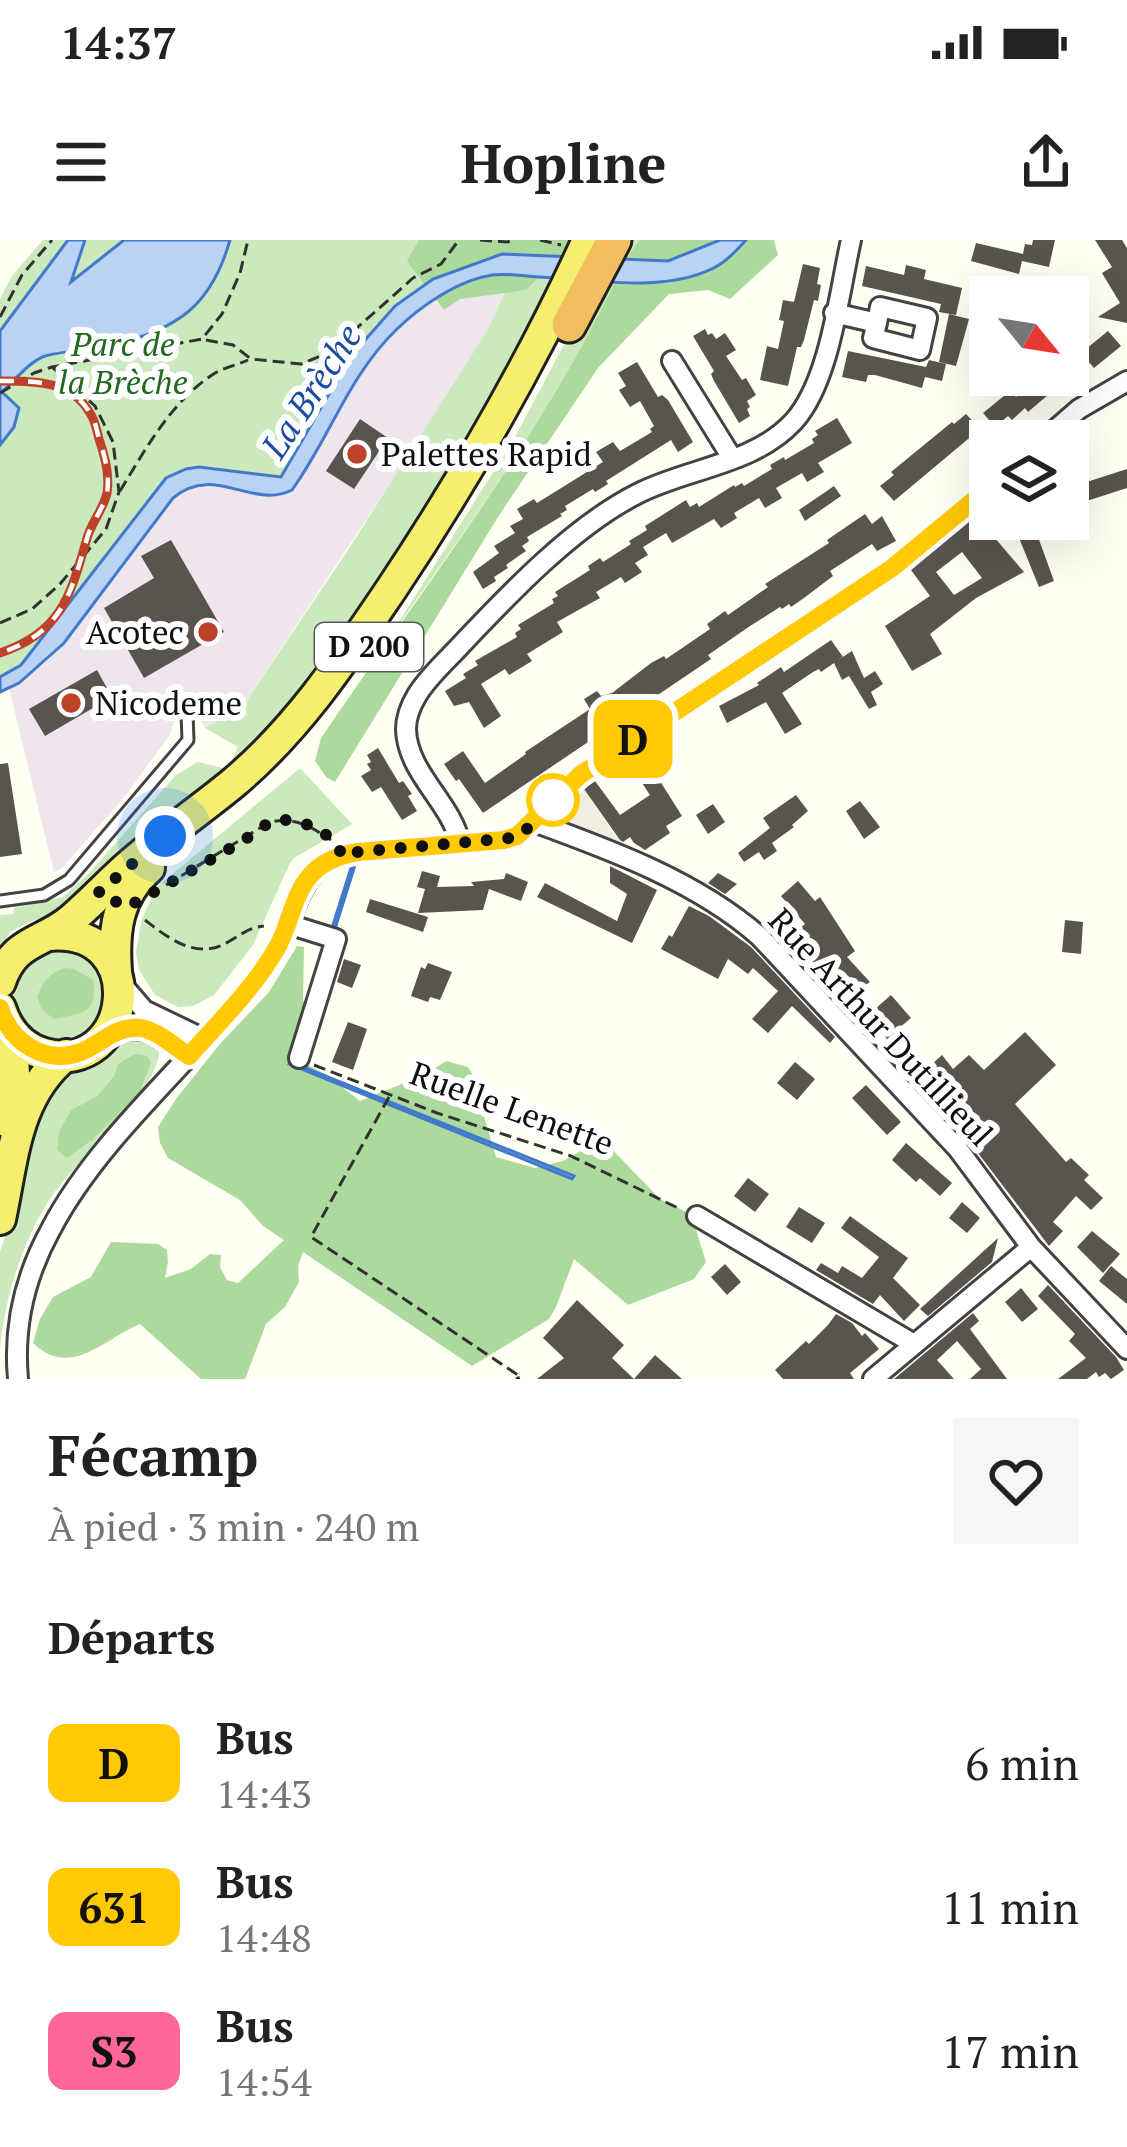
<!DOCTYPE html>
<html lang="fr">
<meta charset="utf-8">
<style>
body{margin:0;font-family:"PT Serif",serif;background:#f6f6f6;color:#222;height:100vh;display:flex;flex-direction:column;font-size:45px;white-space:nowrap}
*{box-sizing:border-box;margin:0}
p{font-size:39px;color:#767676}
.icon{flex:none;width:66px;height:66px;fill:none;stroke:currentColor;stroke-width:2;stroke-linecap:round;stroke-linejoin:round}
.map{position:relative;height:1139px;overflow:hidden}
.panel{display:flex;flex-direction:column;background:#fff;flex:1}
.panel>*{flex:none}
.badge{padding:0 24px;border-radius:18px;font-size:42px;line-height:78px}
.needle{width:78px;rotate:120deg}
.controls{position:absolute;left:969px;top:36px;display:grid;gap:24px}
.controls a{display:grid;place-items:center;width:120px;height:120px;border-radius:0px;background:#fff;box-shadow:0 12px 48px #0002;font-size:60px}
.you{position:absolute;width:60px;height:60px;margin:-30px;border:9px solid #fff;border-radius:50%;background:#1a73e8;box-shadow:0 0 0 18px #1a73e833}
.map>.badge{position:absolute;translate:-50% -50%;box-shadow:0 0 0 6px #fff}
h2{padding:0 48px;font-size:45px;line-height:108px}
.round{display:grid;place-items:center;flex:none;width:126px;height:126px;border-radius:0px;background:#f6f6f6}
.headline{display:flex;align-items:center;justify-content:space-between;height:204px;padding:0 48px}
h1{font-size:57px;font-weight:700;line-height:90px}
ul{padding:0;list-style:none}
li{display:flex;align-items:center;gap:36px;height:144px;padding:0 48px}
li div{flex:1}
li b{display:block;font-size:45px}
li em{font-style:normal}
li .badge{min-width:132px;font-weight:700;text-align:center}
.status{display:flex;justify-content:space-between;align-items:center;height:84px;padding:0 60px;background:#fff;direction:ltr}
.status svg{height:33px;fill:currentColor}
header{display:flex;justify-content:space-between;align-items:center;height:156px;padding:0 48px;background:#fff;font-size:54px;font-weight:700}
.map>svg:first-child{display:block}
</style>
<div class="status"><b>14:37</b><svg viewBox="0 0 49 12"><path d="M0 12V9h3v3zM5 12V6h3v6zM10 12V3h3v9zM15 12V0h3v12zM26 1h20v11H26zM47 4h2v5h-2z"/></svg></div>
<header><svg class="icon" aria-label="menu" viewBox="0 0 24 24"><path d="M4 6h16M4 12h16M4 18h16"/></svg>Hopline<svg class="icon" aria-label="share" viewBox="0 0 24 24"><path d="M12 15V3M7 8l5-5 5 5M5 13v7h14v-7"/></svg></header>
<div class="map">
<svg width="1127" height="1139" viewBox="0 0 1127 1139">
<rect width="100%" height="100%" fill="#fffff4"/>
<path fill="#eee5ed" d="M505,53l-18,38 -45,74 -201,304 -36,19 -7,-14h-22l-5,19 -45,62 -64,73 -8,4 -45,-184 37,-26 18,-19 109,-145 11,-9 9,-4 19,-1 62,12 18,-6 61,-108 45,-55 38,-28z"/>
<path fill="#cbe9bd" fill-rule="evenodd" d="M43,0h529l-7,16 -52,-3 -80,26 -14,8 -24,19 -44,50 -70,121 -82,-10 -13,2 -20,9 -145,187 -21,12v-378l12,-23z
M619,0h20l-13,19c-63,137 -152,260 -239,382l127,-202z
M513,36l45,2 -104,194 -167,246 -218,192 -37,11 -22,11 -10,18v-35l13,-1 1,-6 49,-11 27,-25 86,-97 21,-13 31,7 10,-22 -33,-19 36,-19 105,-156 141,-222z
M300,528l52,56 -58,34 -4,5 -37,82 -39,50 -21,11 -15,1 -23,-12 -16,-25 -3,-18 6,-34 16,-32z
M52,707l39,9 18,28 -12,46 -21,13 -40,-3 -25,-32 -1,-16 13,-30z
M131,797l14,2 14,13c-3,44 -83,107 -109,147 -28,43 -45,98 -50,149v-96l15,-48 22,-96 27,-34 33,-15 14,-8 9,-11zM151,823l-11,29 -69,18 26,-14 17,-20z"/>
<path fill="#acda9d" d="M419,0h153l-3,7 -43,43 -66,9 -16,11 -37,-49z
M639,0h135l4,15 -48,44 -22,-9 -39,4 -71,74 -100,149 -163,265 -9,-5 -11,-16 6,-23c106,-156 225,-306 305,-479z
M297,706l7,1 -1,54 14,12 -10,34 -1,17 19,10 35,27 66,-27 20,-13 22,6 11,18v15l17,57 39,11 28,-7 39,-22 58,60 31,15 15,48 -12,17 -66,26 -54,-46 -18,48 -7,12 -77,47 -169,-114 -5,14 1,16 -14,25 -19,17 -21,55h-44l-61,-55c-38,16 -69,55 -107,19l7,-24 13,-22 38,-20 20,-35 47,2 9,6 1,12 -3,16 26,-9 19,-15 11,1 -1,12 7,13 11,3 46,-43 -21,-14 -23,-26 -72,-42 -8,-15 -2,-16 18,-28 43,-54 50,-53z
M64,728l10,1 19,11c5,35 -11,33 -39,39l-12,-9 -5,-13c5,-15 12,-23 27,-29z
M135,814l12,2 4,7 -11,29 -48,48 -25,18 -10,-8 2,-18 12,-22 26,-14 17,-20 4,-12z"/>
<path fill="#f0efe2" d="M582,545l29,45 11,12 -6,5 -66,-26 -1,-4z"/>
<path fill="#bad3f5" stroke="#4279cb" stroke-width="3" d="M68,0h17l-14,42 53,-42h106c-19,67 -53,89 -119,106 -21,5 -45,4 -66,10 -15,5 -31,25 -43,36l17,16 -5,19 -14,18v-114z
M720,0h26c-8,9 -16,18 -27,25 -48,29 -127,15 -181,12 -15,-1 -32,-4 -46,-2 -34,5 -71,31 -95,54 -48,46 -67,108 -105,161 -40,20 -78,-27 -119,8l-109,145 -45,40 -19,9v-15l21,-12 145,-187 20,-9 13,-2 82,10 70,-121 44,-50 38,-27 69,-25 166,7z
M355,625l-62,198 281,113 -2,3 -283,-115 62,-196z"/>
<path fill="#59544d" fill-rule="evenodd" d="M1033,0h22l-6,27 -27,-6 -3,13 -48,-13 5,-18 47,11 2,-10 7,1z
M1095,0h27l5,8v75l-29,-6 22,-14 -18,-30 10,-6z
M803,24l17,4 -3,16 4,1 -3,16 -4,-1 -10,40 -3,7h-4l-9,39 -28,-6 7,-34 11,3 6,-28 -5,-1 4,-20 11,2z
M906,25l20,5 -2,9 38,9 -6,27 -17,-3 2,-8 -79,-18 4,-20 38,9z
M949,74l20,5 -13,47 -17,-4z
M705,89l3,6 4,-2 4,6 9,-6 11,17 -10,6 16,24 4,-2 10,17 -9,6 3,6 -3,2 3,7 -11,7 -25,-42 -3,-7 3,-3 -21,-35z
M1108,91l13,15 -27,22 -6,-7 -60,51 -3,-4 -13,12 -4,-4 -13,11 -12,-14 27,-22 6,6 26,-22h26v-22l8,-6 5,6z
M848,111l78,16 3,-7 17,4 -4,17 -17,-4 -3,11 -47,-13h-7l-2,7 -24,-5z
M637,122l21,35 4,-2 6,5 25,42 -15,10 -7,-12 -65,41 2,3 -13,8 -2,-3 -28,17 2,4 -7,4 2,2 -35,21 2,4 -7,5 4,5 -20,14 2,3 -14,9 2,4 -13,8 -10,-17 26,-19 -5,-7 21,-13 -5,-7 13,-7 -6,-10 17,-10 3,4 66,-41 -7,-10 17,-10 7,9 32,-19 -2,-3 4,-3 -14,-25 -10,6 -11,-17 7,-4 -8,-13z
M966,174l14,15 -86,72 -14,-15 14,-11 -3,-3 61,-50 2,2z
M837,178l15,25 -34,20 6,9 -17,10 -5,-9 -26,15 6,10 -17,10 -6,-10 -25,15 3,5 -16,10 -7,-9 -42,24 -6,-10 -23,14 5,8 -13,8 7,9 -17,11 -4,-6 -25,15 4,6 -43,24 6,10 -36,22 5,7 -23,14 -4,-6 -24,15 20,32 -17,12 -15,-26 -15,4 -9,-15 21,-13 -3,-4 15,-9 -3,-4 42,-24 -2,-4 6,-4 -3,-4 36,-22 -2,-4 6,-3 -3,-4 35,-22 -2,-4 12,-8 3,4 28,-18 -2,-3 18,-11 -2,-4 41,-26 4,7 7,-4 2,4 35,-22 1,2 7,-4 2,3 28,-17 -2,-4 14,-8 1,3 29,-17 -2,-4 6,-4 -3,-4z
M360,179l28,19 -34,51 -28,-18z
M1127,229v19l-59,19v-19z
M834,246l7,10 -36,25 -6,-11z
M865,274l7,10 10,-8 14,25 -19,10 -5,-7 -42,27 3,5 -29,22 -13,9 -2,-3 -7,5 -2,-2 -30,19 -42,29 3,4 -228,154 -24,-34 -3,2 -12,-17 19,-13 22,32 41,-29 -1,-2 65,-43 -6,-10 13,-8 4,5 11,-3 39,-30 13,-7 2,3 44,-30 -3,-5 18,-13 3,4 40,-28 -3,-3 64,-41 -2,-3z
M976,276l48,56 -48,26 -46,36 12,20 -30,17 -27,-45 45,-30 -19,-26zM962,312l20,26 -28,17 -18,-23z
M1031,288l7,9 16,44 -15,6 -22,-54z
M171,300l53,92 -80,46 -40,-70 50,-30 -13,-22z
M831,400l12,17 -8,5 17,-11 12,27 11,-7 8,13 -12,8 6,13 -8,4 -20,-33 -7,4 -8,-17 -13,9 -2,-3 -6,3 -31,21 20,31 -17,10 -19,-32 -39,21 -8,-17 40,-21 -2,-2 24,-16 3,5z
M97,430l15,27 -67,39 -16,-27z
M378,508l21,35 4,-2 9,13 -4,2 9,15 -15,9 -21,-33 -9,5 -11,-16 10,-6 -4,-6 4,-2 -4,-7z
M641,511l41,65 -16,10 4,7 -25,17 -11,-7 -4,-6 -7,5 -3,-2 -36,-51 11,-8 25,34 30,-20 -23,-35z
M8,523l14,91 -22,3v-93z
M796,555l12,16 -16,14 2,2 -22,16 5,8 -13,9 -5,-8 -15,10 -6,-9 32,-25 -7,-10z
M860,561l20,26 -16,12 -18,-28z
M713,564l12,18 -17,12 -12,-19z
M610,626l47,24 -25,53 -95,-46 8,-14 72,38 10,-27 -17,-11z
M422,631l18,5 -3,11 37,-1 -3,-4 33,-3 2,-6 22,9 -7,19 -32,-12 -6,21 -65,3 7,-24 -8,-2z
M718,633l19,11 -12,10 -17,-11z
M798,641l17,20 5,-4 35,54 -8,6 23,25 -12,8 -5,-4 -6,6 -28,-30 -3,3 -26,-28 15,-13 -24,-28z
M370,659l58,18 -5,15 -57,-20z
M689,666l20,10 42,31 84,90 -5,6 -38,-37 -24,27 -16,-14 26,-28 -25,-23 -5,6 -20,-15 -10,20 -57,-30 8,-14 3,2z
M1065,680l18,2 -2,32 -19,-2z
M344,719l17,6 -9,23 -15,-6z
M428,723l24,9 -12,28 -10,-3 -2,5 -17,-6 10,-29 4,2z
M891,755l20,23 -13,11 5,5 -9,9 28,30 20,-18 11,14 16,-14 15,15 41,-38 31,33 -41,39 51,58 5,-4 18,17 -5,5 19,18 -12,12 -15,-14 -23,26 10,9 -14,15 -81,-106 -88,-94 7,-7 -20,-23z
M348,782l19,7 -14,41 -21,-8z
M795,822l20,17 -18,21 -20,-17z
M866,845l35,37 -14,13 -35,-37z
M906,903l46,40 -12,13 -20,-18 -4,4 -24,-22z
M748,938l21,16 -14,18 -21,-16z
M962,962l18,16 -13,15 -18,-15z
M799,967l26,16 -13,20 -26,-16z
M850,976l58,42 -15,20 27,27 -16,16 -24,-26 -7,9 -57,-34 5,-7 17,10 4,-7 20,12 17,-21 -38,-29z
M1092,991l28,23 -17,19 -26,-26z
M998,998l-6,24 -64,54 -8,-7z
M725,1024l16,18 -14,13 -16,-18z
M1111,1026l16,13v25l-28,-23z
M1048,1045l68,72 8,13 -13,9 -6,-6 -6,4 -3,-5 -9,7h-29l28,-21 -17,-17 6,-7 -37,-38z
M1021,1048l17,21 -16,13 -17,-20z
M577,1060l47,45 -12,13 22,21 21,-24 27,24h-145l27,-21 -21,-20z
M973,1073l6,8 -9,8 37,50h-37l11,-10 -24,-28 -20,19 17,19h-60z
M836,1074l16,9 10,13 3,-3 14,16 -29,24 4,6h-71l-8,-9 31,-29 3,3 19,-19z"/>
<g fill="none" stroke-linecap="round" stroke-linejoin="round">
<g stroke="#434343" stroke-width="15">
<path id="lane" d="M0,661l44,-6 25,-15 119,-140 -1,-26"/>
</g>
<g stroke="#434343" stroke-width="24">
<path id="street" d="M834,73l43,10 -4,15 47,12 7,-32 -47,-11 -3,16
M672,121l60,97
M1042,201l37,-32 48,-28
M534,582c77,28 164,60 226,115l198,212 73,98 96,102
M460,603c-9,-41 -53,-70 -54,-114 0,-12 5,-24 11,-34 11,-18 28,-33 42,-48 49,-52 115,-122 180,-154 50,-25 116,-29 155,-72 36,-40 45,-128 57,-181
M288,684l48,15 -37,119
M120,742l24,28 60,29
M107,796c38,-16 52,0 82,20
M697,976l217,128
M18,1139c-5,-54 7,-103 33,-150 38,-73 107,-138 162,-199 22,-26 45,-50 62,-80 27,-45 21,-87 83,-98l146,-12 13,-4 63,-61 312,-207 98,-81
M873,1139l158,-132"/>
</g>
<g stroke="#212121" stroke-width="36">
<path id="primary" d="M116,731c-3,-40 1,-75 33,-103
M0,742c14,-43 43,-38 72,-63 21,-18 39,-38 60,-56 32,-28 67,-52 100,-79 66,-55 112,-125 160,-196 74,-111 141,-227 196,-348
M0,768c7,22 20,39 44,46 89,24 109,-129 4,-119
M6,881l8,-48 -3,-41
M0,979c13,-60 15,-123 66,-164"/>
</g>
<g stroke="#212121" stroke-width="39">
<path id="highway" d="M569,85l45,-85"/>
</g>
<path stroke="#323232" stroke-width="3" stroke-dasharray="12 6" stroke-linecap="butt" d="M480,0l27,2 7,-2
M540,0l21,5
M0,77l22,-42 30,-35
M206,100l27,5 18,14 50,5 29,-12 83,-74 28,-14 18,-24
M0,153l34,-20 18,-6 150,-28 20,-25 18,-41 8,-33
M120,251c25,-41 51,-89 92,-116 10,-7 25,-10 36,-15
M0,383l32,-14 28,-25 46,-55 13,-37 -6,-50 -18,-36 -43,-39
M166,645l104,-63c25,-5 40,4 61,18
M145,680c23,18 52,41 83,22 14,-8 20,-14 36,-16
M314,825l123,48 134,43 107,52
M389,857l-78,140 210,140 -5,2"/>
<use href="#lane" stroke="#fff" stroke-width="9"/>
<use href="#street" stroke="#fff" stroke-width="18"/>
<use href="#primary" stroke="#f5ef6e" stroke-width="30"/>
<use href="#highway" stroke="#f1bf60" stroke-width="33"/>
<g stroke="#be412a" stroke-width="9">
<path id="rail" d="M0,141c33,0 71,-1 90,32 5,7 7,18 9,26 6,17 11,36 8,54 -3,14 -14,28 -19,42 -17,57 -24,97 -88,118"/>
</g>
<use href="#rail" stroke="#fff" stroke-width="4.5" stroke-dasharray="14" stroke-linecap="butt"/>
</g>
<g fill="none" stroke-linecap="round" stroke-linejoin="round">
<g stroke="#fff" stroke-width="27">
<path id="line" d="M0,768c11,35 45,57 81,44 20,-8 35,-27 60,-24 17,3 34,19 48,28 31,-35 66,-69 89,-110 12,-22 15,-50 31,-69 12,-15 31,-22 49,-25l146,-12 13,-4 63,-61 312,-207 98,-81"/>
</g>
<use href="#line" stroke="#ffc904" stroke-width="18"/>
<path stroke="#101010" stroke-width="12" stroke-dasharray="0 21.6" d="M165,596l-67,57 29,14c38,-21 76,-43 114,-65 10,-6 20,-16 31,-20 23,-8 63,10 70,34l16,-4 153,-14 13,-6 29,-32"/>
</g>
<g fill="#be412a" stroke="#fff" stroke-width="4.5">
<circle cx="357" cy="214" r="12"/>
<circle cx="208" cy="392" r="12"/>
<circle cx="71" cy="463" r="12"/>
</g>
<circle fill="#fff" stroke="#ffc904" stroke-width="6" cx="553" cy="560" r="24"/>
<g text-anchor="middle" stroke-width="12" stroke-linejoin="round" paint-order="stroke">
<rect fill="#fff" stroke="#585858" stroke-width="3" x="315" y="383" width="108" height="48" rx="9"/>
<g font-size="30" font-weight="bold" fill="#101010">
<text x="369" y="417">D 200</text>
</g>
<g font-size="33" font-style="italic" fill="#216821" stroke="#fff">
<text x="123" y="116">Parc de<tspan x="123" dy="38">la Brèche</tspan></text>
</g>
<g font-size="33" fill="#101010" stroke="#fff" text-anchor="start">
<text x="381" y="226">Palettes Rapid</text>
<text x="184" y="404" text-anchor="end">Acotec</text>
<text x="95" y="475">Nicodeme</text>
</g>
<g font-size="33" fill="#101010" stroke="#fff">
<text transform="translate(881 787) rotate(47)" y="12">Rue Arthur Dutillieul</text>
<text transform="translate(512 868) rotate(20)" y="12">Ruelle Lenette</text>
</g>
<g font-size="36" font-style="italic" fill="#1b4ca1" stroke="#fff">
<text transform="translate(311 151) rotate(-57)" y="13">La Brèche</text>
</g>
</g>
</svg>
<div class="controls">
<a><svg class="needle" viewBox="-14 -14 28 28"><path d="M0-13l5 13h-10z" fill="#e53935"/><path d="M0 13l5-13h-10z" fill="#767676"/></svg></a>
<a><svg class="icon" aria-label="layers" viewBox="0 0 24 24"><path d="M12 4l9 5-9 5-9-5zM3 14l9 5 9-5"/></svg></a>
</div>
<div class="you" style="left:165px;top:596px"></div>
<b class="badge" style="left:633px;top:499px;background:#ffc904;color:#111">D</b>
</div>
<section class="panel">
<div class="headline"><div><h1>Fécamp</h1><p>À pied · 3 min · 240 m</p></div><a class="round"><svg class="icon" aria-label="heart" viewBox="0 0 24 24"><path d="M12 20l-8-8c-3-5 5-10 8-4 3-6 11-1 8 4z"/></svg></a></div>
<h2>Départs</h2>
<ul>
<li><span class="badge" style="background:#ffc904;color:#111">D</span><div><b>Bus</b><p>14:43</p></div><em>6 min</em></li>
<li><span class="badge" style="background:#ffc904;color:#111">631</span><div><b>Bus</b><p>14:48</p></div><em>11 min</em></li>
<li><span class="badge" style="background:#f69;color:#111">S3</span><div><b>Bus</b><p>14:54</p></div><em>17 min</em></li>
</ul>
</section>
